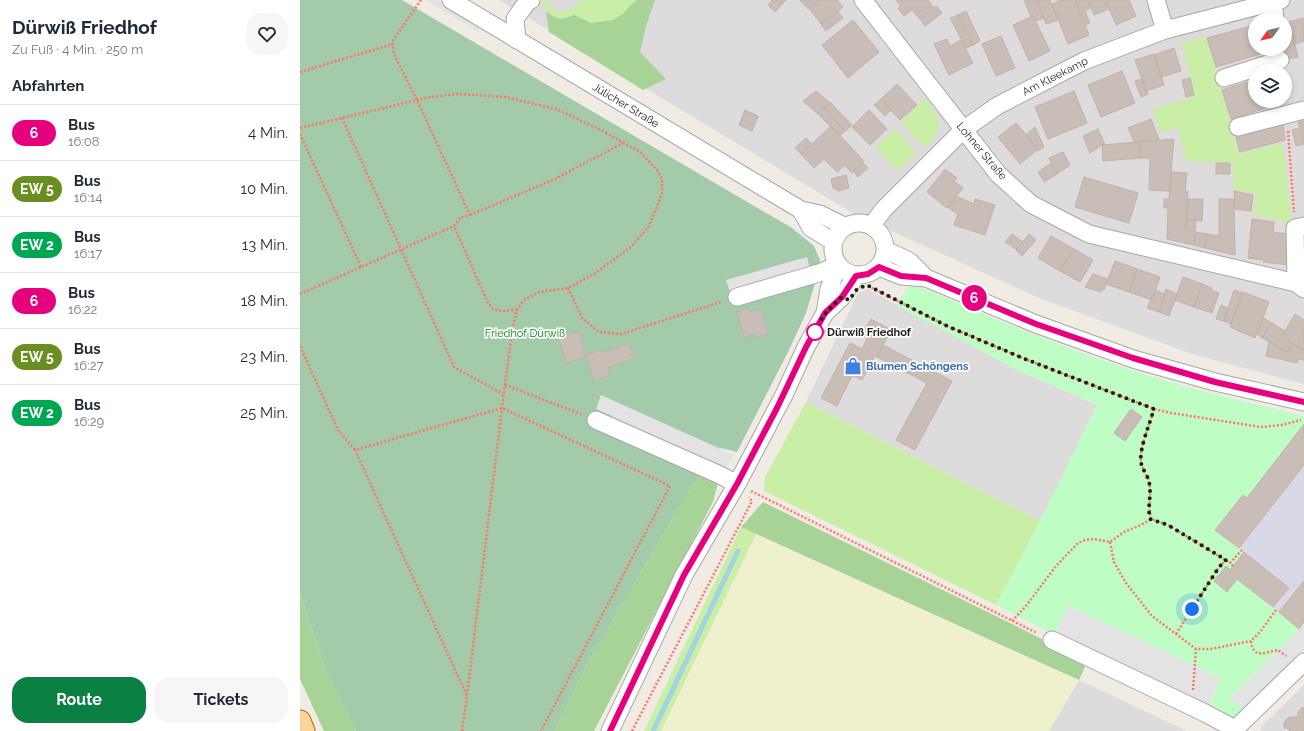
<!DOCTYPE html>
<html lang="de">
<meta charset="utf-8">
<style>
body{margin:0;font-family:Raleway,sans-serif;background:#f6f6f7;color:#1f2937;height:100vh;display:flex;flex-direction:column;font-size:15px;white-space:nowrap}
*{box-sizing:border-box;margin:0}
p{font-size:13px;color:#747a83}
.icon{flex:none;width:22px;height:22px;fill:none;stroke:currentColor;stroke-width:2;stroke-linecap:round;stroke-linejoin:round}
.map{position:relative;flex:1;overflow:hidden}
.side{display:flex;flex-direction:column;background:#fff;width:300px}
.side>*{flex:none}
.badge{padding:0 8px;border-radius:13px;font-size:14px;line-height:26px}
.needle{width:26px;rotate:236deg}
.controls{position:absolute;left:948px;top:12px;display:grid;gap:8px}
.controls a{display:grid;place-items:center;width:44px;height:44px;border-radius:50%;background:#fff;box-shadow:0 2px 6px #0003;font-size:20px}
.you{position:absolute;width:20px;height:20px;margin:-10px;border:3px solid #fff;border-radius:50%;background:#1a73e8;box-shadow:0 0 0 6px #1a73e833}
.map>.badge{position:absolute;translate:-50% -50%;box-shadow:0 0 0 2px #fff}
h2{padding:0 12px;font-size:15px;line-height:36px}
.round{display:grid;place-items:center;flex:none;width:42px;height:42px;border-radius:16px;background:#f6f6f7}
.overview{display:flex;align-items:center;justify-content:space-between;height:68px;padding:0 12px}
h1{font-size:19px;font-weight:700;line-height:30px}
.button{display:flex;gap:8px;margin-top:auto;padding:8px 12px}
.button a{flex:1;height:46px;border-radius:16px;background:#0b8043;color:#fff;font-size:16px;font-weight:700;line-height:46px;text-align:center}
.button a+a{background:#f6f6f7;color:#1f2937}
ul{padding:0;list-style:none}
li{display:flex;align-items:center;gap:12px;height:56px;padding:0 12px;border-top:1px solid #e0e1e3}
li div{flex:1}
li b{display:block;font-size:15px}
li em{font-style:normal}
li .badge{min-width:44px;font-weight:700;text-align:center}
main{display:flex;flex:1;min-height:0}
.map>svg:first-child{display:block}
</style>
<main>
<section class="side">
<div class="overview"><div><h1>Dürwiß Friedhof</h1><p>Zu Fuß · 4 Min. · 250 m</p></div><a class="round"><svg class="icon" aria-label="heart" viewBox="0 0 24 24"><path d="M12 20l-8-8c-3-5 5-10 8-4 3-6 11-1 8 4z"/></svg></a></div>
<h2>Abfahrten</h2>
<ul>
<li><span class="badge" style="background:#e6007e;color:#fff">6</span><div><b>Bus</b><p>16:08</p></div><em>4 Min.</em></li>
<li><span class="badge" style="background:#6b8e23;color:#fff">EW 5</span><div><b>Bus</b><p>16:14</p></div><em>10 Min.</em></li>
<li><span class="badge" style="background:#00a651;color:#fff">EW 2</span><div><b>Bus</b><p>16:17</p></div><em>13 Min.</em></li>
<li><span class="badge" style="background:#e6007e;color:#fff">6</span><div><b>Bus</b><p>16:22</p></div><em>18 Min.</em></li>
<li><span class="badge" style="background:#6b8e23;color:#fff">EW 5</span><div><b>Bus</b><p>16:27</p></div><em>23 Min.</em></li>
<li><span class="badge" style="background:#00a651;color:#fff">EW 2</span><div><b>Bus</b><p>16:29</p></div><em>25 Min.</em></li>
</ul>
<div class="button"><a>Route</a><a>Tickets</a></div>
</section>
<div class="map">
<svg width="1004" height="731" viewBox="0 0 1004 731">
<rect width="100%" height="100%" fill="#f0ece4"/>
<path fill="#dddbdb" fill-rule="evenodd" d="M199,0h805v384l-109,-29 -156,-57 -185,-84zM955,19h30v30h-30zM955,71h30v30h-30z
M568,289l147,80 82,36 -57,116 -234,-119 52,-109z
M779,680l108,51h-138z
M1004,685v46h-43v-4z"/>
<path fill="#eef0ce" d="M456,534l323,146 -30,51h-388z"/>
<path fill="#c9eea6" d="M284,0h53l-7,6 -6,7 -11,7 -22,3 -17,-8 -12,5 -6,-2 -16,-13 7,-4 10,11 14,-3z
M907,36l32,118 44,-11 9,81 -39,-10 3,-20 -22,-5 -2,-27 -46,-1 -8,-34 -17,6 -9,-24 43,-12 -13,-54z
M625,98c16,20 20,31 0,50l-24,-26z
M595,129l22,24 -19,18 -23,-24z
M506,402l234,119 -44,84 -232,-114 1,-14z
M441,527l15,7 -95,197h-17z"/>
<path fill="#a8d396" d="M337,0h18l-9,26 -6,26 26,27 -23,11 -94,-58 -3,-21c13,10 14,9 28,4l17,8 22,-3 11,-7 6,-7z
M405,469l15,6 -7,27 -119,229h-39l34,-70 101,-172z
M463,502l239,117 85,43 -8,18 -338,-153z
M0,594l27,79 29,58h-32l-24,-52z"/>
<path fill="#a3cba9" d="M0,0h102l390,228 22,18 6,14 -4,20 -10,33 -17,37 -52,102 -16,-4 -31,41 -101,172 -34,70h-199l-29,-58 -27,-79z"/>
<path fill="#befdc3" d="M609,285l16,4c68,29 136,58 206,81 57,19 115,32 173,46v8l-57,74 -4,-3 -28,35 29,22 -14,18 -5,-3 -11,14 13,11 10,-13 62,49 5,-6v2l-74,74 14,12 -9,9 -25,-16 11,-25 -153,-72 -13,28 -16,-7 -43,-22 44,-84 57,-116 -82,-36 -119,-64z"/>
<path fill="#e3e3e3" d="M125,0h14l42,26 -3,6z
M507,257l3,12 -80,23 -4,-12z
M301,395l133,60 -14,20 -112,-49 4,-10 -16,-7z
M768,606l153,72 -16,35 -153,-73z
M1004,624v38l-60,48 -14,-11z"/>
<path fill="#d8d8e6" d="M1004,465v116l-25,31 -6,-5 16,-19 -50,-40z"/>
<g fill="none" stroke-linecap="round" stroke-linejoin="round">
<path stroke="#a1d3e1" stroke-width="5" d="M353,731l85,-180"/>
</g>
<path fill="#c8beb7" stroke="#c3b2a5" d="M472,0h14l-11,12 -7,-7z
M500,0h19l-11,9z
M519,0h18l6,7 -22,17 -12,-16z
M596,0h32l6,8 -14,11 -8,-9 -8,6 -6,-8 3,-2z
M724,0h12l7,18 -7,3 -3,-5 -2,1z
M736,0h14l8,20 -12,4z
M761,0h14l14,35 -21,9 -16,-40z
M775,0h13l3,8 -6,3 5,12 -5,2z
M788,0h17l4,9 -15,6z
M809,0h20l7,16 -20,9 -10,-24z
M636,6l6,7 -17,13 -5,-7z
M538,11l5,7 -17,13 -5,-7z
M666,11l14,30 -7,4 -15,-30z
M658,15l15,30 -7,3 -16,-30z
M733,16l17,35 -21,10 -16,-36z
M1003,18l1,23 -9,3 -6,-22z
M553,20l26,32 -31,26 -26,-33z
M955,25v24h11l1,3 -51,15 -9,-29z
M992,33l6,24 -14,3 -1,-11h2v-15z
M701,36l14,32 -19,8 -14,-32z
M647,39l3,7 11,-6 12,23 -24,12 -15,-31z
M874,48l7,23 -20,6 -7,-22z
M854,54l10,31 -18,6 -11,-31z
M822,71l13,32 -34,14 -13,-32z
M890,78l4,17 -8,2 -4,-17z
M842,79l6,15 -7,3 -6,-16z
M955,80v21h24v3l-48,15 -9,-29z
M597,84l20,21 -17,15 -19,-21z
M516,91l14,12 -13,10 -14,-12z
M774,91l13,32 -39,16 -13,-32z
M581,99l10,11 -6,6 -11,-11z
M530,102l22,23 -7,6 -21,-23z
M524,108l21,23 -5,5 -23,-23z
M445,110l13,6 -6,15 -13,-6z
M569,110l18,19 -17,16 -18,-18z
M851,119l8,21 -25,2 -6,-14z
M1004,121v23l-8,2 -4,-16 8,-2 -2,-6z
M716,123l22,26 -18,15 -22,-27z
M983,124l2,16 -45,12 -4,-15z
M531,126l33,35 -12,12 -7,-8 -8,7 -13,-13 -10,9 -13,-14z
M735,127l9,20 -6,4 -12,-16z
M798,129l7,16h-3l-12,8 -7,-17z
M506,138l6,6 -11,10 -6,-6z
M874,139l-2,21 -2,31 -21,-1 1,-32h-9l-2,-16z
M839,142l2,16 -38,3 -1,-16z
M763,152l7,13 -13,9 -8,-16z
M563,163l5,5 -10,9 -5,-6z
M751,163l6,11 -13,8 -6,-10z
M916,163h14v11h-14z
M645,169l12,9 -3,3 9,7 -16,20 -20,-16z
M871,172l16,1 -2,18h3l-2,39 10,2 -2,13 -27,-6 1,-31h-4v-9h5z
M546,175l3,13 -11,3 -5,-3 -2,-9z
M784,177l54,16 -9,30 -54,-16z
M934,191l19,4 -2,16 -16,-2z
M656,196l18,8 1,-5 20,6 -10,30 -31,-10 4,-11 -11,-7z
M888,199h15l-1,22 -15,-1z
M919,199h15l1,56 -30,-7 2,-14 12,2z
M952,219l22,3 -1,10 20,3 -4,30 -26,-3 1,-2 -16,-2z
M887,220h9l-1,12 -9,-2z
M896,232l11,2 -2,14 -11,-3z
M712,234l11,8 -7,7 -11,-7z
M729,234l7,6 -14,16 -6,-6z
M751,236l23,13 -14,22 -22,-13z
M774,249l19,11 -13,22 -20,-11z
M815,261l22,8 -8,23 -23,-8z
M837,269l23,8 -8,23 -23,-8z
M793,274l15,5 -4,11 -2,-1 -1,3 -16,-5z
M883,277l19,7 -8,23 -19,-7z
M902,284l10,4 -1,2 8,3 -7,20 -18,-6z
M866,289l11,5 -8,22 -10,-4z
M855,290l10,4 -6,18 -12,-4z
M934,290l8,3 -11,31 -7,-3z
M943,292l26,10 -14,36 -25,-11z
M921,305l7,3 -4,13 -8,-2z
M448,308l1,4 11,-3 8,25 -12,3 -2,-3 -10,3 -7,-25z
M995,314l9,6 -1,30 -21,-14z
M963,318l9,5 -10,15 -5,-4z
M571,319l20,11 -14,27 -2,-1 -13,24 -8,-4v1l-2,-1 -15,30 -16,-8 29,-55 12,6 6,-13 -5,-3z
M972,323l13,8 -3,5 11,8 -5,8 -26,-14z
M279,331l7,26 -20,6 -8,-25z
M969,342l19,10 5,-8 10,6 1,-1v11l-6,-1 -1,4 -31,-7z
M330,344l5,14 -27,9 2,8 -16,6 -8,-26 16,-5 1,2z
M583,345l69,36 -37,69 -19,-10 31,-57 -50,-26z
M831,409l11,8 -17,24 -11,-8z
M1004,424v41l-65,83 -24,-18 28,-35 4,3z
M944,552l45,36 -16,19 -36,-28 -10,13 -13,-11 12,-15 4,4z
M1004,581v41l-5,7 -20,-17z
M1003,707l1,1v23h-14l-3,-3h-3v-6l5,-5h9v-5z"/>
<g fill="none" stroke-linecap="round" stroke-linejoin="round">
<g stroke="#a6a6a6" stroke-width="19">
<path id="minor" d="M151,0l350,210 19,4 26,13
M563,0l135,174 33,30 58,30 207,49 8,6
M856,0l9,30
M973,2l2,17
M217,40l-2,-21 12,-17 4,-2
M924,78l56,-18
M938,127l66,-17
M501,210l10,18 23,14
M533 249a26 26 0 1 1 52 0a26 26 0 1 1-52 0Z
M571,226l13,-17 79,-79 34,-24 87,-45 81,-31 116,-30
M586,250l23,11 17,17
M579,267l22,9 25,2 110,46 97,35 82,23 89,20
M996,283l-1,-55 9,-2
M437,297l82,-24 19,-8
M525,313l17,-16 14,-21
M296,420l124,55 17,9
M752,640l153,73 30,16
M310,731l74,-156 53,-91 47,-89 22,-48 19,-34 4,-24 9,-24
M933,731l71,-69"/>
</g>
<g stroke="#996700" stroke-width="23">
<path id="major" d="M0,721l4,10"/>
</g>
<path stroke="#ff7666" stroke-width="2.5" stroke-dasharray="2 2" stroke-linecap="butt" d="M121,0l-29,42 2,12 23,46 53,115 -10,3 -6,8 33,75 6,8 8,2 16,-1
M0,72l93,-28
M42,118l112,249 49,27
M0,128l130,-31 29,-3 46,3 51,12 43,20 41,23 17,18 5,9v15l-13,32 -18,21 -37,27 -26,14 -29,4 -15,8 -7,10 -5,21 -10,77 -35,288
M988,131l6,81
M0,134l61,133
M170,215l85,-36 68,-36
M568,286l79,40 78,33 129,50 17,4 90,14 21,-2 19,-5
M268,288l14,30 17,14 22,2 100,-32
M0,294l154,-68
M0,346l38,84 17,20
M205,385l76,29
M854,409c-4,14 -15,40 -13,53 1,8 7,13 8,20 3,12 -1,25 2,37l17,6 62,38
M451,491l286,142
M810,542l4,20 12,21 26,33 44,33h15l40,-8
M933,566l-3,-3 12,-13
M976,610l-16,22 -9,9c2,19 14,11 27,9l8,6
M712,621l14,-15 30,-40 22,-23 7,-3 9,-1 16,3 14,-10 17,-7 10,-6
M876,634l43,-67 7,-7
M893,690l3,-41
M162,731l5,-35 -112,-246 147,-42 168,78 -129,245
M332,731l120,-230 -3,-4"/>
<use href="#minor" stroke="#fff" stroke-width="17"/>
<use href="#major" stroke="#ffd49a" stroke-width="21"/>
</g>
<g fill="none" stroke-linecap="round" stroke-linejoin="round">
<g stroke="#fff" stroke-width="9">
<path id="line" d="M310,731l74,-156 53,-91 40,-76 29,-61 19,-34 17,-16 14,-21 12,-2 11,-7 22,9 25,2 110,46 97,34 82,24 89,20"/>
</g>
<use href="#line" stroke="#e6007e" stroke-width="6"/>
<path stroke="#1f1f1f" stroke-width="4" stroke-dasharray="0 7.2" d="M515,332c7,-17 14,-23 27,-35l7,3 8,-11 10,-4 80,41 78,33 129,50c-4,14 -15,40 -13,53 1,8 7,13 8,20 3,12 -2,24 1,37l18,6 58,35 -7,7 -27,42"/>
</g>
<defs>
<g id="shop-bare" transform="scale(1.38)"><path d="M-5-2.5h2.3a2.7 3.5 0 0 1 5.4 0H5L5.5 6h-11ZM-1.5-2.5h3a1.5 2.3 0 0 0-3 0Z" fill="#3f7fe0" stroke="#fff" stroke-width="2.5" paint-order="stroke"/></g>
</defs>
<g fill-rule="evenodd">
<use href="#shop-bare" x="553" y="366"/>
</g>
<circle fill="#fff" stroke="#e6007e" stroke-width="2" cx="515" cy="332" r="8"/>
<g text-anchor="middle" stroke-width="3.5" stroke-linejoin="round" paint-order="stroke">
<g font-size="11" fill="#1f1f1f" stroke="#fff">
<text transform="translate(755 76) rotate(-27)" y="4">Am Kleekamp</text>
<text transform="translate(326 105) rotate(31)" y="4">Jülicher Straße</text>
<text transform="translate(682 151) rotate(50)" y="4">Lohner Straße</text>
</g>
<g font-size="11" font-weight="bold" fill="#1f1f1f" stroke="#fff" text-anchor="start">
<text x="527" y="336">Dürwiß Friedhof</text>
</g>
<g font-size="11" fill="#03860f" stroke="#fff">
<text x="225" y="337">Friedhof Dürwiß</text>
</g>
<g font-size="11" font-weight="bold" fill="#366cbe" stroke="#fff" text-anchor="start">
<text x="566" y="370">Blumen Schöngens</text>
</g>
</g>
</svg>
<div class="controls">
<a><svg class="needle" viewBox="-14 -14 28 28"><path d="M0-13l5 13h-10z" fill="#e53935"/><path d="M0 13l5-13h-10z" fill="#747a83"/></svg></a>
<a><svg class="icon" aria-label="layers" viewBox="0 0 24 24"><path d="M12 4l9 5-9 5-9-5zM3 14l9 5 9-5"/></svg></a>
</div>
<div class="you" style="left:892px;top:609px"></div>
<b class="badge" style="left:674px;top:298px;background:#e6007e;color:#fff">6</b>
</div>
</main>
